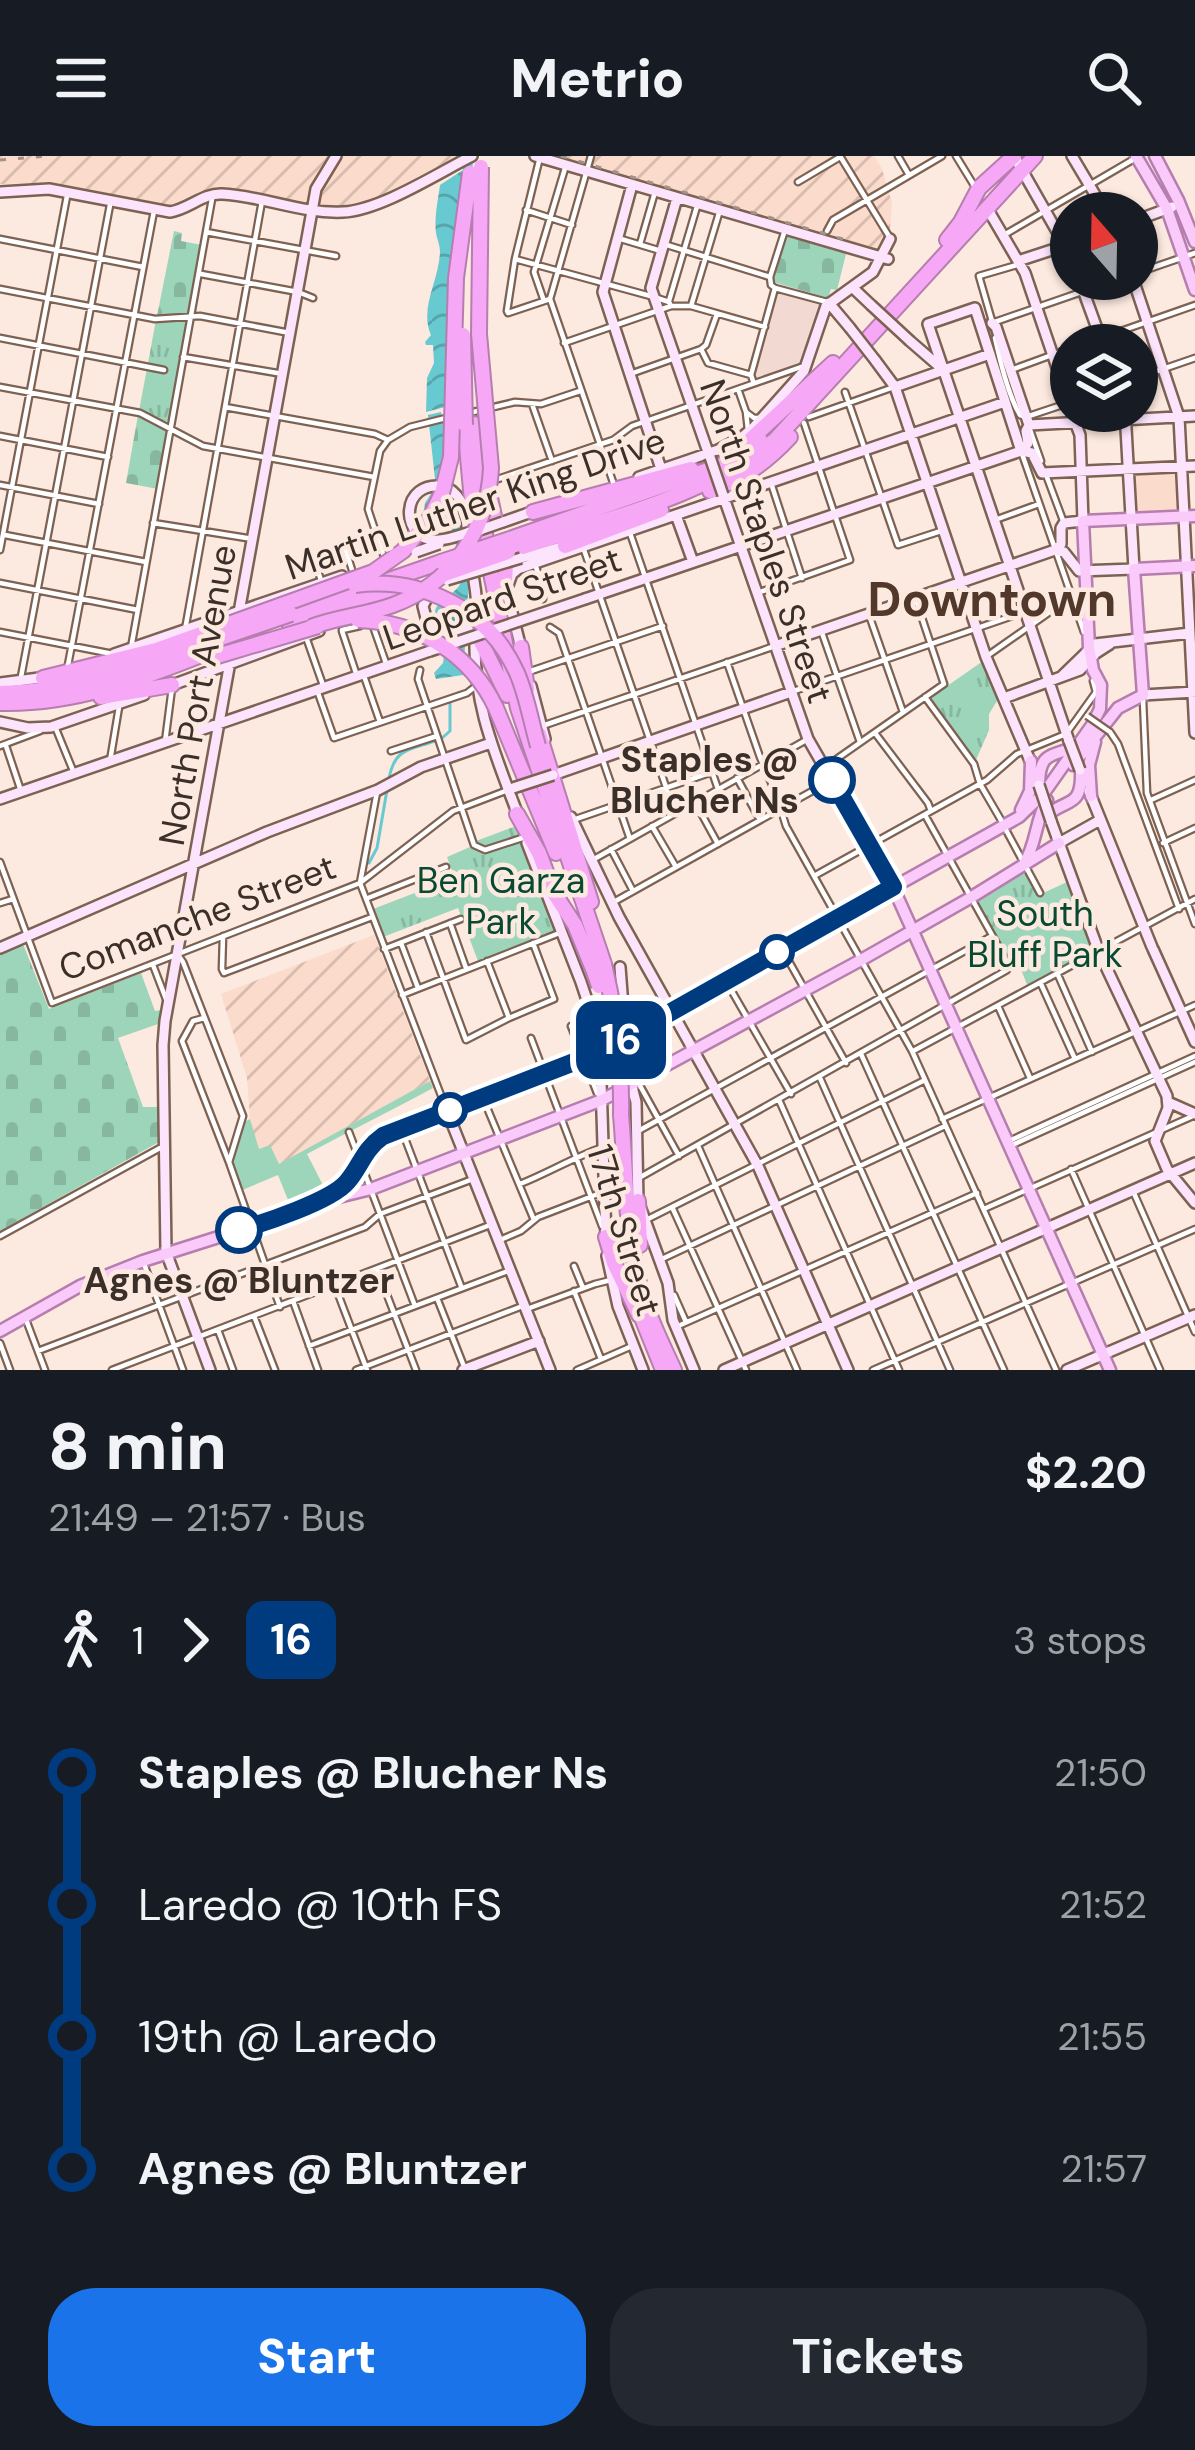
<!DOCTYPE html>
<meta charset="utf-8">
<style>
body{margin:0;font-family:"DM Sans",sans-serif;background:#242831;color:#f1f3f6;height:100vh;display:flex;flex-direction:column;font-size:45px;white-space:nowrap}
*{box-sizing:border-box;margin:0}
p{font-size:39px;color:#9ea1a6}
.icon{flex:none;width:66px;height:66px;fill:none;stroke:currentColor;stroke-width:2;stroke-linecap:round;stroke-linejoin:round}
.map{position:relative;height:1214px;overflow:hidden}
.drawer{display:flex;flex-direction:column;background:#171b24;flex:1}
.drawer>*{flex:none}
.badge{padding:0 24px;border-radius:18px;font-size:42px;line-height:78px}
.needle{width:78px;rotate:340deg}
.controls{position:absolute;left:1050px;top:36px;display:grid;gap:24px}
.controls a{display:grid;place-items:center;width:108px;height:108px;border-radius:50%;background:#171b24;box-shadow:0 3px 9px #0004;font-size:60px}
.map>.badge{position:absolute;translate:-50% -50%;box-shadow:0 0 0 6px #fff}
.legs{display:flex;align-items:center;gap:18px;height:132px;padding:0 48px;font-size:39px}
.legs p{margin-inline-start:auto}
.head{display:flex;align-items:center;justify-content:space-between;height:204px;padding:0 48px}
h1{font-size:66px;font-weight:800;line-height:90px}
.cta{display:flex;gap:24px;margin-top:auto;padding:24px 48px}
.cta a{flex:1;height:138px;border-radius:48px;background:#1a73e8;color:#fff;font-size:48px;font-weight:800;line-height:138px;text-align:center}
.cta a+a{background:#242831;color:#f1f3f6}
ul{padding:0 48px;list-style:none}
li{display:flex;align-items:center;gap:42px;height:132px;font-size:45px}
li i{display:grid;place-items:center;width:18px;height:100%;margin:0 15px;background:currentColor}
li i::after{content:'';width:30px;height:30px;margin:-15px;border:9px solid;border-radius:50%;background:#171b24}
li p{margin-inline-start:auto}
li:first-child i{background:linear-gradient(#0000 50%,currentColor 0)}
li:last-child i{background:linear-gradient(currentColor 50%,#0000 0)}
header{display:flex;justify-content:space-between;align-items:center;height:156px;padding:0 48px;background:#171b24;font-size:54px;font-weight:800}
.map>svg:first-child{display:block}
</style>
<header><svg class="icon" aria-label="menu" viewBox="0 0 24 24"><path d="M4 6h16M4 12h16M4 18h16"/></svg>Metrio<svg class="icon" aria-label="search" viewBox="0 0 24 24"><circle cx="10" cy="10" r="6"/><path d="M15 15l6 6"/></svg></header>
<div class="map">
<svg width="1195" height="1214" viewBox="0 0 1195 1214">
<defs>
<pattern id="industrial-furrows" width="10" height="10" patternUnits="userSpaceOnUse" patternTransform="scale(3)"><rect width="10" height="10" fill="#fbdbcb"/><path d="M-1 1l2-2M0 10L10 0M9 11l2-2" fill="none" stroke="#d8bcae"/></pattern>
<pattern id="cemetery-stones" width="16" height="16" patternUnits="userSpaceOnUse" patternTransform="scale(3)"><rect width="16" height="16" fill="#9dd5ba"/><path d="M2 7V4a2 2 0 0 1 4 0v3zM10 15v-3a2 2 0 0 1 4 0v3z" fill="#88b7a0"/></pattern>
<pattern id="park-tufts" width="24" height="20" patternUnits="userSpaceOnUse" patternTransform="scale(3)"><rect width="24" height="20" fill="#9dd5ba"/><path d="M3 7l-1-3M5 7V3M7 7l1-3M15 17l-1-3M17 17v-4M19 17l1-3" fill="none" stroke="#88b7a0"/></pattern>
<pattern id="water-waves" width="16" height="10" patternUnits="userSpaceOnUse" patternTransform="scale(3)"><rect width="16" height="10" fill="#68cad1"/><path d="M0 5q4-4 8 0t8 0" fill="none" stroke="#57a4aa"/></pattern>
</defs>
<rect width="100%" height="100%" fill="#fce9df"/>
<path fill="#fbdbcb" d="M1176,316l2,41 -42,2 -2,-42z"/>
<path fill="url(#industrial-furrows)" d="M0,0h462l-51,29 -58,20 -22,4 -112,-19 -41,17 -8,1 -121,-25 -49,1z
M543,0h331l8,13 10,34 -2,25 -10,21z
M374,779l56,146 -152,84 -19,-15 -3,-7 -6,-24 -3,-41 -26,-84z"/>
<path fill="#f2dad2" d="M777,135l44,12 -16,60 -52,17 -1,-4z"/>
<path fill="#9dd5ba" d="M430,925l3,7c-42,23 -84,43 -126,66l19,37 -36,14 -12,-30 -38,16 -9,-28 13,-41 6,-3 9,30 11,-4 9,19z"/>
<path fill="url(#cemetery-stones)" d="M174,75l8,2 -1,8 21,4 -12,68 -33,3z
M787,78l55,17 4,3 -9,36 -6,-1 -3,9 -55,-16z
M138,259l16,5 14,11 -10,58 -32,-6z
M23,788l26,65 92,-36 14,38 6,-1 -3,14 -40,14 25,69h16v35l-159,89v-279z"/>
<path fill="url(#park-tufts)" d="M187,162l-17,101 -5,3 -26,-11 17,-91z
M983,505l17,35 -11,18v16l-13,30 -46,-62z
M516,670l41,104 -79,31 -20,-53 -75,29 -10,-28 73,-28 -1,-4 8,-3 -6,-17 30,-13 -1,-3z
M1023,713l16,26 30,-14 27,70 -68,36 -8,-20 -6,1 -40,-69z"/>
<path fill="url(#water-waves)" d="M462,0h8l3,5 -24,245 -23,6 1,-34 7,-15 -1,-18h-7l-1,-3 6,-7c-12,-27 8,-54 9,-83 0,-7 -3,-13 -4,-19 -2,-15 2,-33 4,-48l23,-15z
M441,256l2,10 7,11 4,47 -7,6 1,7 11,25 10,67 -3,31 -8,16 7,15 -2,28 -27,4 -2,-6 9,-10 4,-30 -9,-11 -3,-11c4,-14 21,-16 26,-29l-7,-50 -8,-8 -13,-1 -9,-12 1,-8 13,-20 -3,-4 -7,-64z"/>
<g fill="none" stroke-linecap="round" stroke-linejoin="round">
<path stroke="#68cad1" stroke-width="3" d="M441,583l9,-8v-28
M389,622c6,-30 20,-28 46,-37
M369,707l8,-15 10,-58"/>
<g stroke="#7d6253" stroke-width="9">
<path id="street" d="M591,0l-41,143 64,186
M840,0l50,82
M898,0l11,19
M956,0l19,31
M540,1l-25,102 -8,52 1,2 42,-14
M798,26l42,-25
M526,54l46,15
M827,75l6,-11 109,-64
M206,76l130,24
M1004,79l130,-76
M0,83l143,28
M621,83l40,12
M640,88l15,-52
M667,89l103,32
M515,103l139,38 15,5 2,4h20l74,21
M1137,117l58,-20
M201,118l97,18 15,6
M775,132l52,14
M0,133l155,30 45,-3 90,17
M544,145l-10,-29 32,-107
M669,145l29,-98
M691,150l29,-96
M992,165l-13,-45 41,-12
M992,167l127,-44
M0,182l164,32
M995,182c5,22 13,57 25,77l6,2 42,-14
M564,187l107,-37
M1081,189l114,-40
M701,193l5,-4 11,-31
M183,201l100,17
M1011,214l60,-22
M633,217l68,-24 7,14 43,12
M1137,222l58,-20
M753,225l-2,-6 24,-87 -4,-3 -1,-8 14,-44
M0,231l140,26 63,33 171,31
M738,233l8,23
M845,236l53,153 46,-15
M532,248l20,57
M225,251l150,27 13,6
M469,257l46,-11 26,2 39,-13
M809,261l85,-30
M1029,271l12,34
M748,274l-2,-18 8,6h8
M0,280l108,21
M1021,295l63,181
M1045,316l19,51
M495,324l118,-40 19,-14 169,-59
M0,329l99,19
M772,330l30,92
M995,364l44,-16
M153,367l100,16
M630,377l88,256
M5,379l141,27
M583,391l92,266
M345,392l8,25
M0,394l67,-354
M313,401l9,26
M384,401l-16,-48 12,-58 8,-11 22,-13 36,-9
M535,408l7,21 1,14
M0,427l138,27
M760,436l90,-32 -46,-137
M869,459l34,97
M373,470l14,40
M550,471l9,6 71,206
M185,474l77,-429
M342,474l18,-4
M821,474l39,112
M342,475l15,45
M0,476l113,22
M306,481l18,51
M131,492l81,-449
M987,500l84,-59
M727,506l33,95 16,37 10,32 126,225 144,319
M68,509l86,-454
M420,514l-2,9 56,166 11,5 40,-13
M528,516l135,-46
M364,520l16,46
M21,521l89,-472
M317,534l17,48 133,-45 9,-7
M791,536l233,-80
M925,541l49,67 6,20 21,36
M1143,544l4,93 48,131
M542,570l233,-80
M56,573l18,44
M1110,576l8,12 61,165
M875,577l53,70 3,8
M165,586l7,-54
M0,590l40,-15
M6,590l15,45
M391,595l46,-15
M110,605l9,-54
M828,609l116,-81 -29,-87
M737,622l23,42
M377,636l-17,91 87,228
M1151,644l44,-20
M695,646l23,42
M576,663l136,-47
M652,670l24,41
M1006,674l34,63
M1163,687l32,-15
M611,693l22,42
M596,702l212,-119
M0,706l52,141 308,-120 93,-72 55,-21
M814,720l173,-96 30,-26 49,-20 30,-42 -3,-11
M368,742l78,-31
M0,747l13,-4
M612,747l220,-123
M450,767l16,45
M426,776l40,108 43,-22 45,-19 -21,-56
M223,780l-1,33 2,4 148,-56
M401,787l17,45
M384,793l77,-30
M782,793l64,114
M178,799l5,7 60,154 -14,46
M487,805l22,57
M153,809l13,34
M1058,819l34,77
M726,825l65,113
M1041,828l34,75
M402,839l160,-63
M998,850l32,72
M204,862l-11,3 -11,20 47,121 51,145
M571,870l26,67
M531,882l71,188
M915,894l280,-151
M861,898l143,316
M820,922l130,292
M638,926l41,74
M483,942l51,122
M779,944l120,270
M942,963l253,-114
M401,972l60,158
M640,974l352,-194
M349,976l66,174
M1009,985l186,-85
M698,990l99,224
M1010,990l185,-84
M1071,1013l89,201
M637,1023l370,-209 -1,-10 -81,-145
M520,1028c28,-11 52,-26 81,-36
M1133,1035l62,141
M986,1052l209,-93
M673,1053l73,161
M644,1065l279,-140
M0,1080l160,-88
M500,1084l21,-9 17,-14 65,-25
M662,1103l283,-133
M143,1105l40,109
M574,1110l9,22
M377,1113l39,101
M335,1130l32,84
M574,1135l27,68
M674,1139l12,27
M437,1142l28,71
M293,1145l25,69
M527,1153l68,-25 16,-4
M254,1160l21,54
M25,1161l20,53
M676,1171l301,-134
M218,1174l15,40
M0,1187l10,27
M309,1190l199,-75
M38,1195l327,-124 15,-13 93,-35
M112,1214l378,-145
M356,1214l169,-65
M577,1214l55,-24
M873,1214l322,-141"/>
</g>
<g stroke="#7d6253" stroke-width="14">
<path id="secondary" d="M535,0l353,103
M1014,0l57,100
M1072,0l34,57
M632,29l-29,107 58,177
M0,36l49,-3 121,23c19,-3 33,-19 52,-18 41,2 80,20 121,18 38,-2 95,-39 129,-56
M677,42l-26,90 58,167
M987,52l38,65 46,136
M1137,64l35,-13
M1018,105l52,-17
M1079,123l24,66
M1133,123l46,138 16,316
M852,131l19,18
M829,147l21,25
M992,167l4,4 33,98 -3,6 2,12 -6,8
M910,185l30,26
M875,204l20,27 91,270 45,106
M895,231l95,-33
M1029,269l166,-9
M1021,295l-46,-143 -47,16 141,417
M1021,295l11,2 10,20 153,-7
M639,321l79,-27 23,-12 12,-10 51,-57 22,-65 47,-34 17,-33
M448,332c18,11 18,29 20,48
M724,342l84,241 85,148
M672,360l4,-1 17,47
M503,366l34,-12
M1055,394l9,2 15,19 55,-2 -9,-158
M1055,394l6,-6v-16l3,-5 19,-2 -3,-86 -5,-13
M521,402l48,-13
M504,425l18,71
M508,429l4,-11 6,-5 487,-167
M431,434l-8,16 5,20c8,7 15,12 27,10 32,-8 20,-49 16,-71
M585,443l436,-148
M237,467l79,-434 20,-33
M475,479c-2,70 19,116 43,180
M775,490l280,-96
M114,498l228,-78
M1062,520l33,-32 95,-11
M0,527l47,-6
M172,529l147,-54
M531,530l14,53
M1143,539l52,-3
M1004,542l76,-28 16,-17 14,-9
M0,566l28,6 23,-1 93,-32
M553,619l238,-83
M1089,635l63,156
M0,643l430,-148
M571,661l48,100 139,249 90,204
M1051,665l48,131 68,144 1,12 -13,33 12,28 28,34
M527,687l54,139 11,33 8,36 6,188
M1059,687l41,-23
M0,792l267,-116 111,-42 43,-23 70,-24
M1153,793l42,93
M620,811l8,105 8,30 2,99 30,82 5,37 21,50
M1168,946l27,12
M447,955l103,259
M607,1100l11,50 25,64
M210,1214l-44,-118 -3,-207 2,-24 67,-370
M463,1214l76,-29
M724,1214l471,-207
M1067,1214l128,-55"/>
</g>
<g stroke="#b57eae" stroke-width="15">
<path id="primary" d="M1136,0l31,53 28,81
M1155,0l23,44 17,42
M1073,609l45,-57 25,-13 -9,-126 61,-3
M1039,627c1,-34 15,-25 38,-38
M1091,640l-2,-31 6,-23
M1021,654l9,-19 1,-30
M1046,660c20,-18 36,-7 35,-44
M1024,708c13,-21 11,-43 23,-64
M893,731l217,483
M314,1047l31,-19 24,-37 14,-11 217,-85 419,-234 25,-24 48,-68 8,-16 1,-24 -8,-15 -4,-23 -6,-126 112,-5
M0,1175l80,-45 63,-25 107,-34 64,-24 57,-14 231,-89 259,-140 109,-62 89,-55"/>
</g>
<g stroke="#b57eae" stroke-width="18">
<path id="highway" d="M947,84l14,-18 18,-34 35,-32
M474,268l13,129 31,155 86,256
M465,269l10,108
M749,285l84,-78
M488,332l6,28
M710,335c32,-12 56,-28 80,-54
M533,356l158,-43
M504,385l218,-76 38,-25
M565,390l96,-36
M508,396c86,-30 198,-54 268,-113l259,-283
M505,426l1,-18 9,-8
M477,454l4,32 26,53
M291,458l150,-52
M290,469l111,-36
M521,491l6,42
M43,522l113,-28 56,-20
M0,537c75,-1 146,-28 215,-53
M101,541l71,-12
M0,547c74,2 141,-24 209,-51
M496,552l60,145
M539,578l52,168
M517,658l22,39 15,40 21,32 18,44
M621,959c5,56 4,113 18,168 8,30 22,59 35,87
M638,1045l2,44
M606,1081l8,26 25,52
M638,1152l25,62"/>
</g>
<use href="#street" stroke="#fff" stroke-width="4.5"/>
<use href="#secondary" stroke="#fce5fc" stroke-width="9"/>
<use href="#primary" stroke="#facbfa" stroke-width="10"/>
<use href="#highway" stroke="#f6a8f6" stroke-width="14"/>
<path stroke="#a2928a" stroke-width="3" stroke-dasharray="6 12" stroke-linecap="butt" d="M561,0l292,86
M0,4l48,-4"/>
<g stroke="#7d6253" stroke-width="9" stroke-linecap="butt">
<path id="street-bridge" d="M1087,560l23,16"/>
</g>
<g stroke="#7d6253" stroke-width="14" stroke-linecap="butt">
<path id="secondary-bridge" d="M871,149l39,36
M850,172l25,32
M710,301l13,38
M446,331c-48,-10 -47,57 -7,53 13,-1 26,-7 39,-10
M477,375l26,-9
M416,396l23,-8
M447,424l74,-22
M430,495l155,-52
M1069,585l11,29
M1039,629l12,36
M513,632l40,-13"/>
</g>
<g stroke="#b57eae" stroke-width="18" stroke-linecap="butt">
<path id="highway-bridge" d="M463,179l2,90
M441,406l63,-21
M445,418l63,-22
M355,429c67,-9 134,25 162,88 10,23 14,49 21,73
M358,464c60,2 112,33 138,88
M311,471c26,-10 55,-12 82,-22 58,-21 95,-75 98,-137l-12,-134 2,-167
M212,474l161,-58 30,-21 27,-33 12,-25 9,-36 5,-179 14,-105
M215,484l76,-26
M214,501l104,-31
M604,808c12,50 18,100 17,151
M593,813l6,17"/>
</g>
<use href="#street-bridge" stroke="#fff" stroke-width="4.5"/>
<use href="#secondary-bridge" stroke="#fce5fc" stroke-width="9"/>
<use href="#highway-bridge" stroke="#f6a8f6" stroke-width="14"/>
</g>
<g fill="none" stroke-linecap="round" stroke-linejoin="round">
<g stroke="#fff" stroke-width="27">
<path id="line-1" d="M239,1074c25,-7 92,-29 108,-48 14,-16 16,-32 36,-46l217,-84 293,-165 -61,-107"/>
</g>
<use href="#line-1" stroke="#003b80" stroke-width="18"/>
</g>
<g fill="#fff" stroke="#003b80" stroke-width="6">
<circle cx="832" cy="624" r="21"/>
<circle cx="777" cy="796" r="15"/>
<circle cx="450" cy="954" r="15"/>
<circle cx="239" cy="1074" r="21"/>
</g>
<g text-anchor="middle" stroke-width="9" stroke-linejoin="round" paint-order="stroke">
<g font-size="36" fill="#3b2f29" stroke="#fce9df">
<text transform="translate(475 347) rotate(-19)" y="13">Martin Luther King Drive</text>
<text transform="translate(767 385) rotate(71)" y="13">North Staples Street</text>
<text transform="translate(502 442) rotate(-19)" y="13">Leopard Street</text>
<text transform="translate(197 539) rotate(-80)" y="13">North Port Avenue</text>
<text transform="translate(197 761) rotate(-21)" y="13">Comanche Street</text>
<text transform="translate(625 1074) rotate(73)" y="13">17th Street</text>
</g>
<g font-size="36" font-weight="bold" fill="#3b2f29" stroke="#fce9df" text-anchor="end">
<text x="799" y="616">Staples @<tspan x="799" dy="41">Blucher Ns</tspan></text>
<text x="239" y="1137" text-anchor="middle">Agnes @ Bluntzer</text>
</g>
<g font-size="36" fill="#084932" stroke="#fce9df">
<text x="501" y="737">Ben Garza<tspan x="501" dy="41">Park</tspan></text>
<text x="1045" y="770">South<tspan x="1045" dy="41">Bluff Park</tspan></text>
</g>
<g font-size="48" font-weight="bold" fill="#51382a" stroke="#fce9df">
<text x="992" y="460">Downtown</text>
</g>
</g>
</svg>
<div class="controls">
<a><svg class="needle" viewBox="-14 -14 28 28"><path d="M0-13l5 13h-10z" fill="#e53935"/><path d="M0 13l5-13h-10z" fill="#9ea1a6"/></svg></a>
<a><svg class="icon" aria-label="layers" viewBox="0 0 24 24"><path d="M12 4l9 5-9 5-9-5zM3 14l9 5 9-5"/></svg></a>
</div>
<b class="badge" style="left:621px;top:884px;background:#003b80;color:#fff">16</b>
</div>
<section class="drawer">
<div class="head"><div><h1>8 min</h1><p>21:49 – 21:57 · Bus</p></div><b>$2.20</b></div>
<div class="legs"><svg class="icon" aria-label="walk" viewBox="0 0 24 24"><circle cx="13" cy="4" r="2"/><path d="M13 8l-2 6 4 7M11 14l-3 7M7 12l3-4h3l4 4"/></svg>1<svg class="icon" aria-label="forward" viewBox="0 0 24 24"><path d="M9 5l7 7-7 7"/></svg><b class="badge" style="background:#003b80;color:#fff">16</b><p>3 stops</p></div>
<ul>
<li><i style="color:#003b80"></i><b>Staples @ Blucher Ns</b><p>21:50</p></li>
<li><i style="color:#003b80"></i><span>Laredo @ 10th FS</span><p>21:52</p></li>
<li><i style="color:#003b80"></i><span>19th @ Laredo</span><p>21:55</p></li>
<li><i style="color:#003b80"></i><b>Agnes @ Bluntzer</b><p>21:57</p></li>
</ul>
<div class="cta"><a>Start</a><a>Tickets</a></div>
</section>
